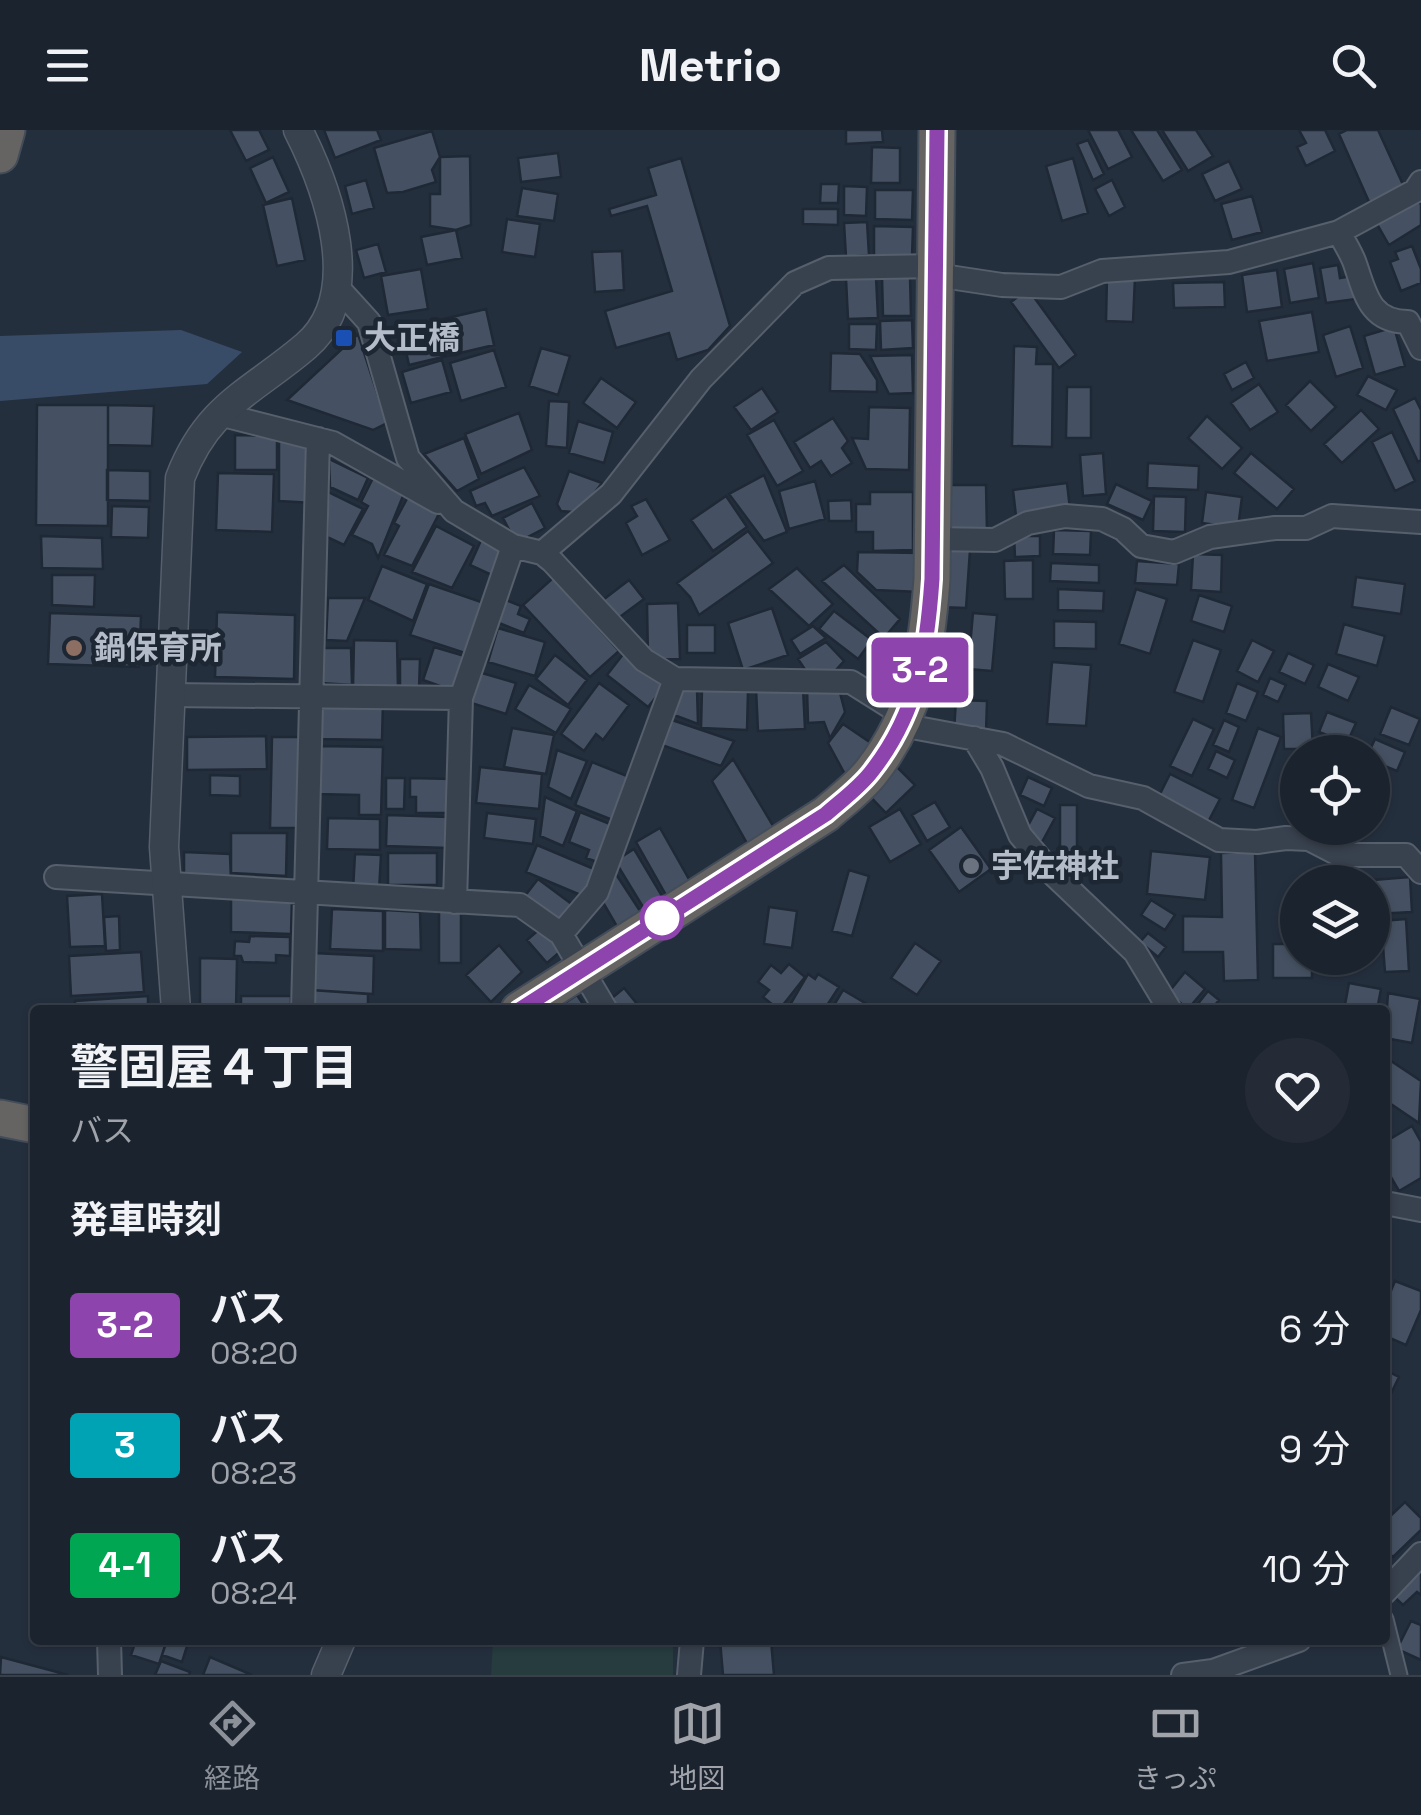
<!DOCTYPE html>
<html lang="ja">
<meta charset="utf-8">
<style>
body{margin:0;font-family:"Space Grotesk","Noto Sans JP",sans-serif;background:#242b36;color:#f1f3f6;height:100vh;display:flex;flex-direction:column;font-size:38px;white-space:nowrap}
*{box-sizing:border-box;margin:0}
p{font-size:32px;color:#a0a4aa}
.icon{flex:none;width:55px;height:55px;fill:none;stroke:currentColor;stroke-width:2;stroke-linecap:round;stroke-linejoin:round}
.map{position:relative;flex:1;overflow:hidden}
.side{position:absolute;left:30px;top:875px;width:1360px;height:640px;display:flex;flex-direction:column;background:#1b232e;border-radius:10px;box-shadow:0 2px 8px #0004,0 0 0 2px #39404a}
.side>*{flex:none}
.badge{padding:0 20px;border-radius:8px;font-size:35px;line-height:65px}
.controls{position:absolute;left:1280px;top:605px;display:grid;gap:20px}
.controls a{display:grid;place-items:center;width:110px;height:110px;border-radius:50%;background:#1b232e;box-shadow:0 2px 8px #0004,0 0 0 2px #39404a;font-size:50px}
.map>.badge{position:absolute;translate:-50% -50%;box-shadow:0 0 0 5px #fff}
h2{padding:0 40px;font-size:38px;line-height:90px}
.round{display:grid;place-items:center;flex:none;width:105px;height:105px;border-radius:52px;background:#242b36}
.overview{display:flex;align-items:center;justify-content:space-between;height:170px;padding:0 40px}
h1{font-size:48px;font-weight:700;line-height:75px}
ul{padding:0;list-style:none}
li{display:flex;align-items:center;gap:30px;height:120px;padding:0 40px}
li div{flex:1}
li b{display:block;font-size:38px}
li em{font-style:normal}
li .badge{min-width:110px;font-weight:700;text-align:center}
header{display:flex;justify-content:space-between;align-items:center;height:130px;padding:0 40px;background:#1b232e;font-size:45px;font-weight:700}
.menu{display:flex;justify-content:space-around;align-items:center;height:140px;border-top:2px solid #39404a;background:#1b232e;font-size:28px;color:#a0a4aa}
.menu a{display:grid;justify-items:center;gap:5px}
.menu .selected{color:#8c9099}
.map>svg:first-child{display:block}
</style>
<header><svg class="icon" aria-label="menu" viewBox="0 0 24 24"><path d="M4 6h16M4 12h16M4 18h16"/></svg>Metrio<svg class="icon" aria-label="search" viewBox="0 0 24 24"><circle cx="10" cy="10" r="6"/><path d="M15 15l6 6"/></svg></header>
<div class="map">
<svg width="1421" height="1545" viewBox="0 0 1421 1545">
<rect width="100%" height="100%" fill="#242f3e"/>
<path fill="#263c3f" d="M493,1510h180v35h-182z"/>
<path fill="#394c67" d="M181,200l61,22 -35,32 -207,17v-65z"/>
<path fill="#455162" stroke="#1f2835" stroke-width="2.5" d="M230,0h29l10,20 -23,11z
M324,0h53l4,10 -46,18z
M846,0h36l1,12 -37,2z
M1088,0h30l14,27 -24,12z
M1131,0h26l25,40 -19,11z
M1162,0h34l17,26 -25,15z
M1299,0h26l10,21 -29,15 -9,-19 9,-4z
M1347,0h31l27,59 -35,15 -31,-70z
M432,1l8,26 -8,13 4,12 -33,10 -16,1 -13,-45z
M1088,10l16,34 -11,6 -16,-36z
M872,17l28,1v35h-29z
M558,23l3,24 -40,5 -3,-24z
M470,26l1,69 -15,5 -26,-4v-32h10v-37z
M273,27l16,35 -23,11 -16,-35z
M681,28l49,168 -22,24 -31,10 -8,-27 -53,15 -11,-37 67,-20 -25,-85 -36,10 -2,-7 47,-14 -8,-27z
M1073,28l15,55 -26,8 -16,-55z
M1229,31l13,28 -27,12 -13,-27z
M366,50l8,28 -22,6 -7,-28z
M1112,50l13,27 -16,9 -14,-27z
M821,54h18l-1,19h-18z
M844,56l23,1 -1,29 -22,-1z
M522,58l36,6 -4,27 -37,-5z
M875,60h38l-1,30 -37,-1z
M1252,66l10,36 -30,8 -11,-36z
M292,68l13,62 -28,6 -14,-61z
M1418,69l3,6v20l-32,20 -12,-21z
M803,79h35v16l-35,-1z
M507,89l33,5 -5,33 -33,-5z
M867,92l2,33 -23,2 -2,-34z
M874,96l39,1 -1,30 -38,-1z
M456,100l6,28 -35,7 -6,-28z
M378,114l8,28 -22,6 -8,-28z
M1412,116l9,23v14l-20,8 -11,-29 8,-3 -3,-7z
M622,121l2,39 -29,2 -3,-40z
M1313,133l6,35 -29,5 -6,-34z
M1338,135l2,13 12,-2 4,23 -30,4 -6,-35z
M421,139l7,40 -40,6 -7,-39z
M1277,140l5,37 -35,5 -5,-37z
M882,146h28l1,40h-28z
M1107,146l28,1 -2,45 -27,-1z
M876,147l2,41 -30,1 -2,-40z
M1224,152l1,25 -51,1 -1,-25z
M1028,159l48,66 -17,13 -48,-66z
M486,179l8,36 -85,20 -8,-36z
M1312,182l7,40 -52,9 -8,-40z
M912,190l1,28 -32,2 -1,-29z
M849,194h28l-1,26 -27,-1z
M1350,196l13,42 -27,9 -13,-42z
M1394,197l11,39 -30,9 -11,-39z
M358,204l29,89 -14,7 -86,-30z
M1014,216l23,1 -1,17h17l-1,83 -40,-1z
M541,218l29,8 -12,39 -29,-9z
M494,220l12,37 -45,14 -11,-38z
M831,223l29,1 17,26v12l-47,-1z
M912,225l1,38 -24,1 -19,-38z
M442,230l9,32 -40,11 -9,-31z
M1246,232l8,16 -22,12 -8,-16z
M1368,246l29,14 -11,20 -29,-15z
M601,248l35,24 -19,26 -34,-25z
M1310,251l26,26 -25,24 -25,-26z
M1259,254l19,28 -28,18 -19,-27z
M1067,257h24v51h-25z
M762,258l16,24 -27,18 -17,-23z
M1415,268l6,12v50l-3,2 -25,-53z
M549,271l20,1 -2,46 -21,-2z
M37,275h71v121l-72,-1z
M108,275l46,1 -2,40 -44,-1z
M869,277l41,1 -1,62 -43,-1 -14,-31 16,1z
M1361,280l18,19 -37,34 -18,-19z
M519,283l13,37 -51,24 -16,-40z
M1207,286l35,32 -20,21 -34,-31z
M833,288l15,23 -6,7 10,15 -21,13 -10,-15 -11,7 -16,-26z
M774,290l29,51 -26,15 -30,-51z
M578,291l35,11 -9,31 -35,-10z
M1392,302l23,49 -20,10 -23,-49z
M235,305l42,1v34h-42z
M464,308l15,41 -22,12 -33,-37z
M279,310l33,1 2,62 -35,-2z
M1103,323l3,41 -23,2 -3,-41z
M1251,323l43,36 -17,20 -43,-36z
M329,329l39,19 -10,22 -28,-13z
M1148,333l51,3 -1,24 -51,-2z
M524,337l16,29 -48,20 -7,-13 -9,3 -6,-15z
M107,340l43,1v30l-43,-1z
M569,341l33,12 -19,25 -10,4 -12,-1 -4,-7z
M218,343l56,1 -2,58 -56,-2z
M375,344l32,12 -29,72 -6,-14 -20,-9 16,-29 -7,-4z
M764,345l23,57 -23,9 -35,-47z
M815,351l10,38 -36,10 -10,-38z
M1067,353l3,26 -54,7 -3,-26z
M1116,354l36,17 -9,19 -36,-16z
M945,355h41l1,47 -41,1z
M328,362l35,17 -19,36 -17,-8z
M870,362h43v58l-40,1v-19h-17v-28h14z
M1206,362l36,5 -4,31 -36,-5z
M409,365l33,13 -30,58 -28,-11 15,-29 -5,-3z
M726,366l21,31 -34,24 -22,-31z
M1154,366l32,1 -1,35 -32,-1z
M646,369l24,41 -28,15 -16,-32 11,-7 -6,-10z
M851,370l1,21h-23l-1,-20z
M532,373l13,25 -29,15 -13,-25z
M112,376l37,1 -1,31 -37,-1z
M436,396l38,20 -22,42 -40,-16z
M1054,400l37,1 -1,24 -37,-1z
M748,401l25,32 -74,52 -9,-18 -13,-14z
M41,406l61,2 1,31 -61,-1z
M483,406l26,11 -13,30 -26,-12z
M1014,406h26v20l-25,1z
M941,419l29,1 -4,58 -28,-1z
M858,422l63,1 -1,39 -44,-2 -19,-18z
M1193,424l29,1 -1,37 -30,-2z
M1033,430v39h-28l-1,-38z
M1137,431l42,3 -2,21 -42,-2z
M1051,433l48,2v18l-49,-2z
M844,435l56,54 -16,19 -62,-57z
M382,436l45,18 -14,37 -45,-21z
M797,438l36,36 -24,22 -40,-37z
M52,445h43l-1,32 -42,-2z
M1356,447l49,7 -4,30 -49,-7z
M553,448l66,73 -29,26 -67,-72z
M629,450l15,19 -31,23 -14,-19z
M429,454l55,19 -16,51 -58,-19z
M1058,459l46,2 -1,20 -45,-1z
M1136,459l31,10 -17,55 -31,-10z
M1199,465l33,11 -8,26 -33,-11z
M328,468h37l-18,43 -21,-1z
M503,469l18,7 -3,8 12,5 -6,14 -30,-12z
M678,473l2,56 -32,1 -1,-56z
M772,478l16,47 -45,15 -15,-47z
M834,481l38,29 -14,19 -39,-30z
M217,482l78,3 -1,64 -79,-2z
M50,483l91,3 -2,51 -91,-3z
M973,483l24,2 -5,56 -24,-2z
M1054,491l42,1v27l-42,-1z
M1344,494l41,12 -8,30 -41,-12z
M687,495h28v28h-28z
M813,496l13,12 -26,16 -9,-14z
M498,498l47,14 -10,34 -47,-14z
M354,510l43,1 1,48 -45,-2z
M1193,510l28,10 -18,52 -29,-10z
M1252,510l22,11 -16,31 -21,-11z
M826,512l18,19 -9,10 -27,3 -10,-15z
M434,517l34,10 -11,35 -34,-12z
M320,518h31l1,37 -32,-2z
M624,523l41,33 -17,21 -41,-32z
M1288,523l26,12 -9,19 -26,-12z
M555,525l32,25 -19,25 -32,-26z
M400,529h20l-1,30h-19z
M938,530l24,4 -4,27 -24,-3z
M1052,532l39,3 -5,61 -39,-2z
M1328,534l31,13 -11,24 -30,-14z
M475,541l41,12 -10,31 -41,-13z
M1270,548l16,7 -8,17 -15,-7z
M599,553l30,22 -26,35 -7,-6 -12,17 -23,-17z
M1237,553l21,9 -12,29 -20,-8z
M529,555l42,24 -15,24 -41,-24z
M803,558l2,41 -47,2 -2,-42z
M676,559h21l1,35 -24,-9z
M702,559l46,2 -1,39 -46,-2z
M807,559h32l6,23 -15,26 -6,-16 -16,1z
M956,570l31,1 -1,31 -32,-1z
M316,571l67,1 -1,38 -66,-1z
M1391,577l29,12 -11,26 -29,-11z
M1327,582l29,11 -9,20 -28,-11z
M1311,583l2,36h-29l-1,-35z
M669,589l65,22 -13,25 -62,-22z
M1193,589l21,10 -22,47 -22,-10z
M1224,590l15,7 -10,25 -16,-7z
M843,594l28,19 -24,35 -19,-35z
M512,598l42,7 -8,39 -42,-7z
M1258,598l23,9 -27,71 -22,-8z
M266,606l1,33 -80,1v-33z
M272,607h27l-2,91h-27z
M1375,609l30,13 -8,19 -25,-10v-9h-3z
M318,616l65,1 -2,68h-22v-20l-42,-1z
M557,620l30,11 -16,38 -23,-12z
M1216,621l19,9 -8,18 -19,-9z
M733,629l42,70 -27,16 -36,-64z
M592,632l40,16 -17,43 -40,-16z
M893,633l22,22 -29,28 -21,-22z
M480,637l62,7 -3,35 -63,-6z
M1170,644l50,25 -14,27 -49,-26z
M210,645l30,1v20l-30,-1z
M1028,647l24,11 -8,18 -24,-11z
M386,648h19l-1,31h-18z
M410,648l42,1v34h-36v-16h-6z
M545,667l32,14 -14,35 -23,-10z
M935,672l15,25 -23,14 -15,-26z
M1060,675h17v50h-17z
M900,679l21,35 -31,18 -21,-35z
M1037,679l18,9 -13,24 -18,-9z
M580,682l35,14 -15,37 -14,-5 3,-8 -20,-8z
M487,683l49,6 -3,25 -49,-6z
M387,685l62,2 -1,31 -62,-2z
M328,688l52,1v31l-53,-1z
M961,697l30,42 -32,23 -30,-42z
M660,698l30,53 -24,14 -30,-53z
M231,703h56l-1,43 -55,-3z
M537,715l57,24 -11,27 -57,-24z
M634,719l28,47 -19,11 -28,-46z
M1151,721l59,6 -5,43 -58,-6z
M184,722l46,2 1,28 -47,-1z
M1255,722l3,128 -34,1 -1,-29h-40v-36l39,1 -1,-64z
M388,723h49v32h-49z
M355,724l26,1 -2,36 -26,-1z
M612,738l30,46 -23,16 -18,-31z
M849,740l20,6 -17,60 -20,-5z
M1410,747l2,35 -37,2 -2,-34z
M538,749l35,26 -16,22 -36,-26z
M102,764l3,52 -35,1 -3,-51z
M231,765l61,1 -1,38 -60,-2z
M1151,770l24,15 -10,15 -24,-15z
M769,777l28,4 -5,37 -28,-4z
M332,779l51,2v40l-53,-2z
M385,780l35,2 1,38 -36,-1z
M439,781h22v52h-22z
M119,786l1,34 -14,1 -2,-34z
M1406,789l3,52 -24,1 -4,-51z
M542,797l20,23 -15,13 -20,-23z
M1148,803l18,14 -8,10 -18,-15z
M250,806l40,1v19l-14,-1v8l-33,-1 -2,-6h-7l1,-15 14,1z
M915,813l26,18 -24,34 -26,-17z
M1273,814h25v14h14v20h-39z
M499,815l23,27 -31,30 -25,-27z
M141,822l3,40 -73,4 -2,-40z
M313,823l61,3 -1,38 -62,-4z
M200,828l37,1 -1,51h-36z
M789,834l16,13 -26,33 -16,-13 6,-7 -11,-8 13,-17 10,8z
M1185,842l20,17 -17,20 -20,-16z
M808,844l7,5 3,-5 21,13 -15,23h-37z
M1349,853l32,6 -4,21h-33z
M624,858l18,22h-31l-5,-7z
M311,860l57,4v16h-58z
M843,860l34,20h-46z
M1208,861l11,9 -8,10h-18z
M1388,863l32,6 -8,44 -27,-5z
M577,865l10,15h-33z
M148,866v14h-73v-9z
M241,866h50v14h-50z
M1385,927l36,24 -2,42 -34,-23z
M1412,996l9,16v36l-22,13 -14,-24v-25z
M1395,1151l26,10v19l-15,35 -21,-9v-31z
M1385,1240l14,7 -14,29z
M1405,1372l16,16v12l-28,27 -8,-7v-29z
M1421,1431v34l-4,-3 -14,13 -14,-13z
M1411,1491l10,4v35l-24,-11z
M136,1510h31l-8,24 -28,-9z
M167,1510h22l-7,22 -20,-7z
M720,1510h51l3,35h-51z
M1,1527l67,18h-68z
M210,1527l42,18h-49z
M161,1531l29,11 -1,3h-34z"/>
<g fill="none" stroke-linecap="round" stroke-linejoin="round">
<g stroke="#565f6c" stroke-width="19">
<path id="pedestrian" d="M1385,1489l14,56"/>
</g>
<g stroke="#565f6c" stroke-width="26">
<path id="minor" d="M1339,102c5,10 11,19 15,29 11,30 14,61 54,61l13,26
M936,145l66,10 59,2 41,-16 127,-9 110,-30 76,-41 6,-9
M339,159l30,33 39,136 46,53 59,35 29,7 10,8 92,99 31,19 176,3 54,34
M219,284l114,29 105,59
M932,409l63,1 33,-17 37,-7 37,3 21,10 18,17 33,6 36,-15 65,-9h31l26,-12 89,6
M542,423l69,-59 90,-115 94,-96 34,-15 107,-2
M169,565l292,3
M901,595l102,19 86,42 54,12 76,42 38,2 29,-4 23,1 31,16h66l15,17
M974,608l18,30 28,67 32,38 83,79 35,58
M56,747l464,28 41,29 45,76
M455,772l6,-204 52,-152
M561,804l36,-42 78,-213
M303,880l15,-571
M1385,1073l36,7
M1385,1462l36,-38
M109,1510l1,35
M689,1545l3,-35
M1183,1545l30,-4 86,-31"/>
</g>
<g stroke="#565f6c" stroke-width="31">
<path id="tertiary" d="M176,880l-12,-163 16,-369c28,-73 71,-85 126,-132 60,-51 22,-157 -8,-216
M326,1545l15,-35"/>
</g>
<g stroke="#434c59" stroke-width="39">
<path id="trunk" d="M0,25l7,-25
M519,880l307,-196c16,-14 34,-27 46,-43 45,-58 55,-121 60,-192l5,-449
M0,988l35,7"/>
</g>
<use href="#pedestrian" stroke="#38414e" stroke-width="15"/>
<use href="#minor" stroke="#38414e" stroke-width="22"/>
<use href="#tertiary" stroke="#38414e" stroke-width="28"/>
<use href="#trunk" stroke="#656462" stroke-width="35"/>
</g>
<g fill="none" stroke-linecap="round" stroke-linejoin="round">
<g stroke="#fff" stroke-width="22">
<path id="line" d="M519,880l307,-196c16,-14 34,-27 46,-43 46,-59 55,-119 60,-192l5,-449"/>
</g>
<use href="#line" stroke="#8e44ad" stroke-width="15"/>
</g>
<rect fill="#1a4fb4" stroke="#1d2633" stroke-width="4" x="334" y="198" width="20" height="20" rx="5"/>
<circle fill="#8d6e63" stroke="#1d2633" stroke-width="4" cx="74" cy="518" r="10"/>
<circle fill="#6b7280" stroke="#1d2633" stroke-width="4" cx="971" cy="736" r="10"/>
<circle fill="#fff" stroke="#8e44ad" stroke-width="5" cx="662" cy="788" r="20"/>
<g text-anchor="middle" stroke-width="9" stroke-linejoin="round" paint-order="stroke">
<g font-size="32" font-weight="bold" fill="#b4bcc9" stroke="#1d2633" text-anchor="start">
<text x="364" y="219">大正橋</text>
<text x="94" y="529">鍋保育所</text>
<text x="991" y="747">宇佐神社</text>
</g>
</g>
</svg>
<div class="controls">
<a><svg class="icon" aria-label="locate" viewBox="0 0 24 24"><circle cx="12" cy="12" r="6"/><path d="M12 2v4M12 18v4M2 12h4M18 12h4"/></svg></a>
<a><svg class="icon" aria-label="layers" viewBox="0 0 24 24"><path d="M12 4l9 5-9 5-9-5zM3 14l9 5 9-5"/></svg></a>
</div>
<b class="badge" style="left:920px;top:540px;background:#8e44ad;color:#fff">3-2</b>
<section class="side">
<div class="overview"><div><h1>警固屋４丁目</h1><p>バス</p></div><a class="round"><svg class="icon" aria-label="heart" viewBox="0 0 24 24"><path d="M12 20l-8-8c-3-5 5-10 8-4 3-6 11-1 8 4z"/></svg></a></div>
<h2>発車時刻</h2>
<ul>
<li><span class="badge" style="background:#8e44ad;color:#fff">3-2</span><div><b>バス</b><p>08:20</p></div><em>6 分</em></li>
<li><span class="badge" style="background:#00a3b4;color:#fff">3</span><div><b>バス</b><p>08:23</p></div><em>9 分</em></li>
<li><span class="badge" style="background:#00a651;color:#fff">4-1</span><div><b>バス</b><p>08:24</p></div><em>10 分</em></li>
</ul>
</section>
</div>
<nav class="menu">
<a class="selected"><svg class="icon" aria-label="directions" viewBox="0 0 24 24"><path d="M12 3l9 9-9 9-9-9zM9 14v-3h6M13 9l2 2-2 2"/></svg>経路</a>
<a><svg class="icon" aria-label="map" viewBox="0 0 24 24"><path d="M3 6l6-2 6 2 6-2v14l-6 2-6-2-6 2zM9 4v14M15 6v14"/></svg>地図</a>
<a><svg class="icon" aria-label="tickets" viewBox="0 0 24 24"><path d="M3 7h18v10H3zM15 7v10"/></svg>きっぷ</a>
</nav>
